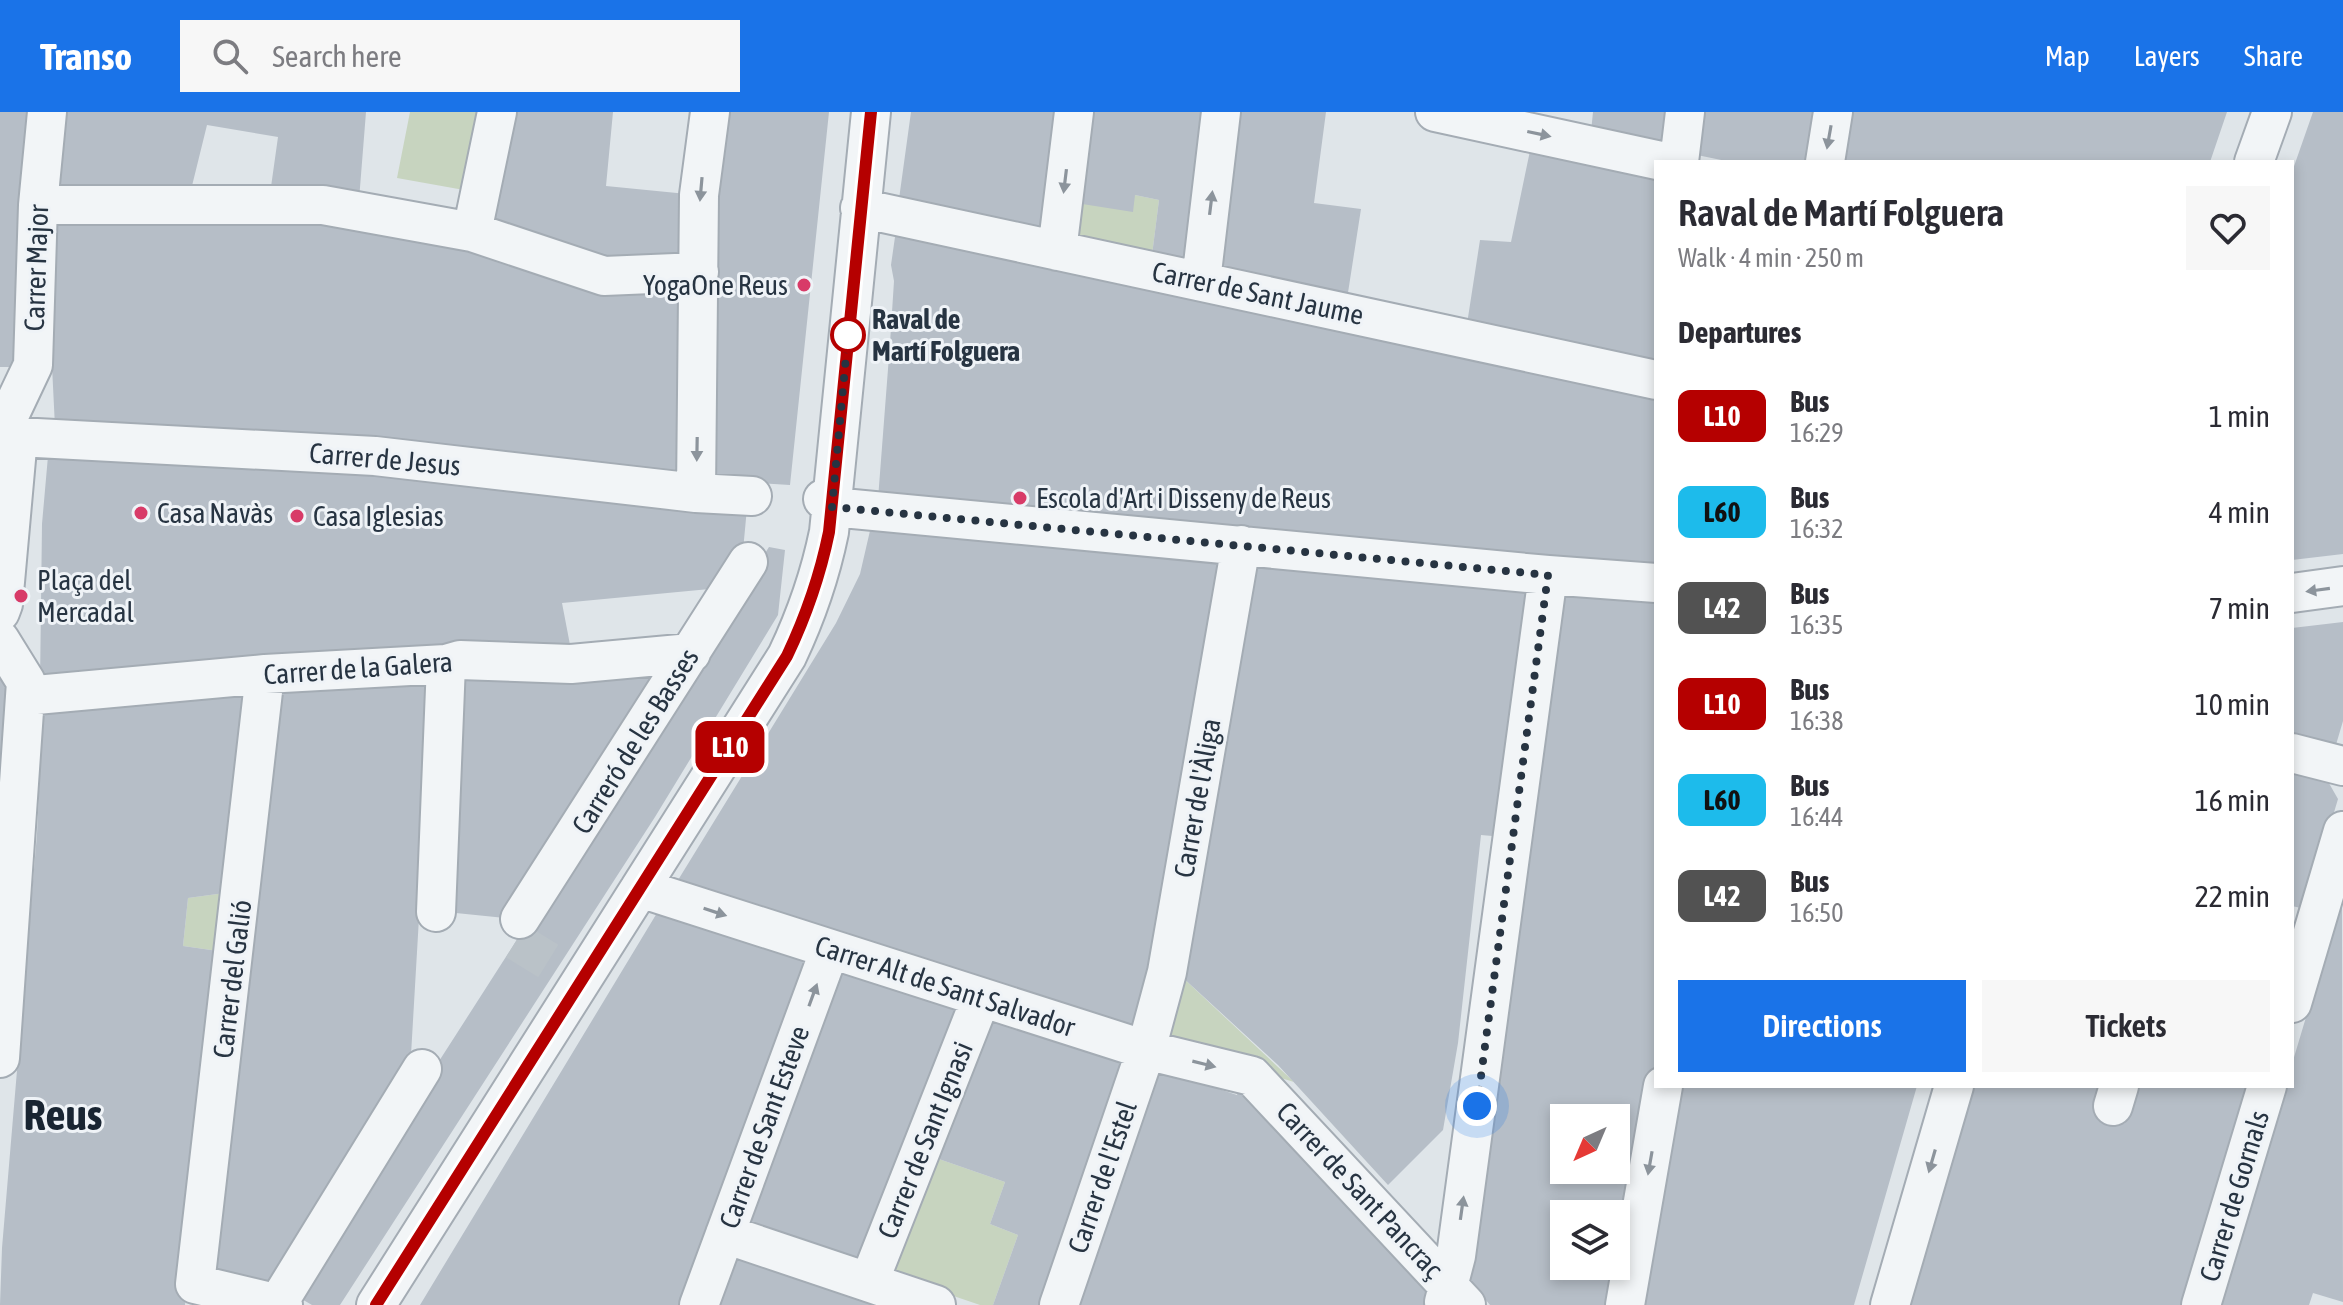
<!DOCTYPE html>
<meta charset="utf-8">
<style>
body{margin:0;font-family:"Asap Condensed",sans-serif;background:#f7f7f7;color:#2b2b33;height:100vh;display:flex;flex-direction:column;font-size:30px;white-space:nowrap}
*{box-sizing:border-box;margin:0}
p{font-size:26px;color:#7c7c81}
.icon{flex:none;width:44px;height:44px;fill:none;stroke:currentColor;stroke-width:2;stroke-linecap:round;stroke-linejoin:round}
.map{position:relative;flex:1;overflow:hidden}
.side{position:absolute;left:1654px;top:48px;width:640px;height:928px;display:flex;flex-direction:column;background:#fff;border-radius:0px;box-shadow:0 4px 12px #0003}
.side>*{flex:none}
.badge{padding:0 16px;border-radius:12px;font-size:28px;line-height:52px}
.needle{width:52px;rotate:224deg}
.buttons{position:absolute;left:1550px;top:992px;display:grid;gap:16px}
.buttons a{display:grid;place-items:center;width:80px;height:80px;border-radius:0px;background:#fff;box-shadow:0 4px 12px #0003;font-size:40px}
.you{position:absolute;width:40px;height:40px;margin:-20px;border:6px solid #fff;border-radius:50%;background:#1a73e8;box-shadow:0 0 0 12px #1a73e833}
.map>.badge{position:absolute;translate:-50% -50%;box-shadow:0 0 0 4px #fff}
h2{padding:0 24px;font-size:30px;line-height:72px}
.round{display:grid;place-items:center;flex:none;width:84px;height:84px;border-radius:0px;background:#f7f7f7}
.overview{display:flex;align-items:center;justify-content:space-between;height:136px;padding:0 24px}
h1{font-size:38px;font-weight:600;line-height:60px}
.primary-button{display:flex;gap:16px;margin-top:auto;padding:16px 24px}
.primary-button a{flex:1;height:92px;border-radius:0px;background:#1a73e8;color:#fff;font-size:32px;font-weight:600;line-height:92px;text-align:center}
.primary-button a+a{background:#f7f7f7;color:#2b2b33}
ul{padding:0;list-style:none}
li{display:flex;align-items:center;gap:24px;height:96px;padding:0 24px}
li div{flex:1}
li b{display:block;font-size:30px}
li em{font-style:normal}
li .badge{min-width:88px;font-weight:700;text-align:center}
header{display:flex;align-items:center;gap:48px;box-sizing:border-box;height:112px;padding:0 40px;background:#1a73e8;color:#fff}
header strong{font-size:38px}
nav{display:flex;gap:44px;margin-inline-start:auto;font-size:28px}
.search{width:560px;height:72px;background:#f7f7f7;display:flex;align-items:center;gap:20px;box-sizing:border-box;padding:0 28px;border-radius:0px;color:#7c7c81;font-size:30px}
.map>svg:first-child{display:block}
</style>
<header>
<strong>Transo</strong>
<div class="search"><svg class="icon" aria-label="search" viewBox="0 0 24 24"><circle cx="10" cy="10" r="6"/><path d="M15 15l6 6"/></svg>Search here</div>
<nav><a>Map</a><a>Layers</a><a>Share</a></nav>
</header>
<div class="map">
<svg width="2343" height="1193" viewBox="0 0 2343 1193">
<rect width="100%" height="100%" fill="#dfe5e9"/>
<path fill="#c7d4bf" d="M410,0h67l-13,78 -67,-12z
M1135,83l24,5 -7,55 -78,-17 2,-35z
M232,780l-7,60 -42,-6 5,-48z
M1181,864l113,106 -133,-40z
M936,1046l69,24 -15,42 28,11 -25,70h-13l-91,-31z"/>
<path fill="#b6bec7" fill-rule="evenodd" d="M0,0h32l-15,255h-17z
M63,0h303l-7,88 -89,-6 8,-57 -71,-12 -17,69 -133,-6z
M517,0h96l-7,74 81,8 -5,64 -57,9 -122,-37 -9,-12z
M721,0h108l-39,373 -82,-5v-47z
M911,0h152l-14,120 -150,-33z
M1087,0h117l-18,151 -34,-8 7,-55 -24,-5 -2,17 -57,-9z
M1237,0h89l-12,91 47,6 -14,90 -130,-30z
M1593,0h76l-4,37 -74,-17z
M1702,0h116l-9,50h-78l-34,-7z
M1850,0h377l-17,50h-369z
M2313,0h30v442l-51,6v-388z
M1531,34l125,27v193l-189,-42 13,-84 31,2z
M324,103l366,68 -6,189 -629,-45 -3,-61 2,-150z
M896,118l760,169v174l-778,-74 12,-156 4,-62 -3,-16z
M48,344l253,10 446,42 -5,53 -22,27 -158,15 9,47 -531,34 2,-160z
M872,410l356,34 -78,422 -15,54 -460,-147 161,-262 24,-49z
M769,435l16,3 -7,65 -123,202 -315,488h-28l-19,-11 123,-197z
M1265,447l267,28 -28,250 -23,-2 -23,208 -15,87 -55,55 -110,-120 -97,-89 67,-404z
M1562,478l94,9v459l-43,247h-123l-22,-27zM1564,1006h52v52h-52zM1564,1102h52v52h-52z
M2343,510v99l-8,27 -43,-11v-109z
M668,555l-153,252 -69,-7 14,-239z
M433,566l-23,394 -133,213 -71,-16 67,-571 11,-12z
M0,568l11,1 -11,106z
M255,575l-23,205 -44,6 -5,48 42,6 -40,353h-185l2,-57 35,-414 6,-127z
M2292,658l34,8 12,21 -33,110 -13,-3z
M2342,785l1,405 -30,-9 -4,12h-90l66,-219h7v-22z
M660,796l154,51 -131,346h-263z
M839,856l126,40 -103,257 -120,-41z
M992,903l134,44 -84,246h-49l25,-70 -28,-11 15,-42 -69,-24z
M1158,957l79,26 2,-7 192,204 -4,13h-350z
M1677,974h240l-63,219h-215z
M1972,974h130l-8,28 30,10 12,-38h116l-67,219h-277z
M736,1142l149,51h-168z"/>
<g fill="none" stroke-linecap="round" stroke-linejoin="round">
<path stroke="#bac2c8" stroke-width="38" stroke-dasharray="38 19" stroke-linecap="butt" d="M516,829l42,26"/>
<g stroke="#a4acb4" stroke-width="42">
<path id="street" d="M1435,0l231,50
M1679,50l6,-50
M1825,50l8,-50
M2254,50l18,-50
M38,93h285l149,27 132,44 95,-4
M860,96l796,172
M472,120l25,-120
M1057,139l17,-139
M1201,169l20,-169
M7,308l26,-55 5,-160 9,-93
M18,325l357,19 321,37 56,3
M696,381l3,-298 11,-83
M823,387l9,8 716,68 108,8
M2292,481l51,-7
M0,500l3,-8 15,-167 -11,-17 -4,-3
M0,528l26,42 -26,376
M265,562l-70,610 88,21
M25,584l240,-22 181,-10 14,-4 111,4 120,-11
M2292,641l51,13
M640,776l506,162 106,26 214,229
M436,800l10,-248
M520,807l228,-357
M2292,891l51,-172
M2113,994l6,-20
M725,1122l211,71
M869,1170l112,-284
M1444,1190l12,-46 92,-681
M278,1191l144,-234
M376,1193l411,-649c19,-40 33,-80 42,-124l42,-420
M699,1193l131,-356
M1059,1193l87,-255 21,-78 74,-427
M1625,1193l38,-219
M1890,1193l64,-219
M2201,1193l66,-219"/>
</g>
<use href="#street" stroke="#f2f5f7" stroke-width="38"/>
</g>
<defs><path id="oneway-solid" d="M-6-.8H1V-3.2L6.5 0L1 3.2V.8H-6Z" transform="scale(2)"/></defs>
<g fill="#8c949c">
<use href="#oneway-solid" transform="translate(1539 22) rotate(12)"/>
<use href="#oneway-solid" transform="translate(1829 25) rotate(100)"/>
<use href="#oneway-solid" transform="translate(1065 69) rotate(97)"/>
<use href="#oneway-solid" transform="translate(701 77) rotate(95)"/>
<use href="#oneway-solid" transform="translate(1211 91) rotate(-83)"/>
<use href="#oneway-solid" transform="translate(697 337) rotate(91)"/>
<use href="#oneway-solid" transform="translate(2318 478) rotate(172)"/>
<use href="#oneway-solid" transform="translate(715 800) rotate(18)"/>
<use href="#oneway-solid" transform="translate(813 883) rotate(-70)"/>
<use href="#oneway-solid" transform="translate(1204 952) rotate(14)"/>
<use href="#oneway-solid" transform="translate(1932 1049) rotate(106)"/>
<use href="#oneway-solid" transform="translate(1650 1051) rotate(100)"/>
<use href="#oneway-solid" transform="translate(1462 1096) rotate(-82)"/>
</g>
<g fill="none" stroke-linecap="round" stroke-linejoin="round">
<g stroke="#fff" stroke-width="18">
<path id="line" d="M376,1193l411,-649c19,-40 33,-80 42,-124l42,-420"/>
</g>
<use href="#line" stroke="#b50000" stroke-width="12"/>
<path stroke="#273442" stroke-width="8" stroke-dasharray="0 14.4" d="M848,223l-16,172 716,68 -71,531"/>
</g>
<g fill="#d83b68" stroke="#eff3f7" stroke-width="3">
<circle cx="804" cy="173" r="8"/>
<circle cx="1020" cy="386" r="8"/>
<circle cx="141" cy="401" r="8"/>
<circle cx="297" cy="404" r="8"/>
<circle cx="21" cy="484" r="8"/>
</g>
<circle fill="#fff" stroke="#b50000" stroke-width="4" cx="848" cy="223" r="16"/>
<g text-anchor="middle" stroke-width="6" stroke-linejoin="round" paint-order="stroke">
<g font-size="28" fill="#273442" stroke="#eff3f7">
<text transform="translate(36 156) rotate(-88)" y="10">Carrer Major</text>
<text transform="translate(1258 181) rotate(12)" y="10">Carrer de Sant Jaume</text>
<text transform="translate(385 347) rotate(5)" y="10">Carrer de Jesus</text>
<text transform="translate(358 556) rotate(-4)" y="10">Carrer de la Galera</text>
<text transform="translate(635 629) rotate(-58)" y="10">Carreró de les Basses</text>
<text transform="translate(1197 686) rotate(-80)" y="10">Carrer de l'Àliga</text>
<text transform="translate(232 867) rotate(-83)" y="10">Carrer del Galió</text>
<text transform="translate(945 874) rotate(18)" y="10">Carrer Alt de Sant Salvador</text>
<text transform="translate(764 1015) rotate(-70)" y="10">Carrer de Sant Esteve</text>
<text transform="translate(925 1028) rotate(-68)" y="10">Carrer de Sant Ignasi</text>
<text transform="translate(1102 1065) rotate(-71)" y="10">Carrer de l'Estel</text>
<text transform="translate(1360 1078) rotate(47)" y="10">Carrer de Sant Pancraç</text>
<text transform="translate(2234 1084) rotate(-73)" y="10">Carrer de Gornals</text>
</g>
<g font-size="28" fill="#273442" stroke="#eff3f7" text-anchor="start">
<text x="788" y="183" text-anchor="end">YogaOne Reus</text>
<text x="1036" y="396">Escola d'Art i Disseny de Reus</text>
<text x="157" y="411">Casa Navàs</text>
<text x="313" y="414">Casa Iglesias</text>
<text x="37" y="478">Plaça del<tspan x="37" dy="32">Mercadal</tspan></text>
</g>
<g font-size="28" font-weight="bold" fill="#273442" stroke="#eff3f7" text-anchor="start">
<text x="872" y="217">Raval de<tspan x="872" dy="32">Martí Folguera</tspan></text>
</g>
<g font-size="44" font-weight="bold" fill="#192532" stroke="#eff3f7">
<text x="63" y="1018">Reus</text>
</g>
</g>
</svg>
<div class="buttons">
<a><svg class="needle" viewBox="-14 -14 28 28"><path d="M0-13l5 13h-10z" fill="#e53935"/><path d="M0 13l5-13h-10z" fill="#7c7c81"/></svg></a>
<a><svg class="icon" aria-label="layers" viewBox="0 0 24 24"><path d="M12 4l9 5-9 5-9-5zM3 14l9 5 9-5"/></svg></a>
</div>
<div class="you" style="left:1477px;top:994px"></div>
<b class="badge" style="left:730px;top:635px;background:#b50000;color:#fff">L10</b>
<section class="side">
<div class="overview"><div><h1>Raval de Martí Folguera</h1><p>Walk · 4 min · 250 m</p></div><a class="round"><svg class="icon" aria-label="heart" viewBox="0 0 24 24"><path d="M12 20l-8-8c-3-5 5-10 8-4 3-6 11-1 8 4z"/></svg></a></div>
<h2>Departures</h2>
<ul>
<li><span class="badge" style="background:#b50000;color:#fff">L10</span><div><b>Bus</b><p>16:29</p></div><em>1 min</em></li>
<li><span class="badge" style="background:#1dbbeb;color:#111">L60</span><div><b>Bus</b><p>16:32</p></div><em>4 min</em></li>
<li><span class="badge" style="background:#525252;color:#fff">L42</span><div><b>Bus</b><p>16:35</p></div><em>7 min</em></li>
<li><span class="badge" style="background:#b50000;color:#fff">L10</span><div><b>Bus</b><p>16:38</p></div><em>10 min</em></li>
<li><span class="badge" style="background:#1dbbeb;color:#111">L60</span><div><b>Bus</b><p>16:44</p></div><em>16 min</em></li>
<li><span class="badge" style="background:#525252;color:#fff">L42</span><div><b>Bus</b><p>16:50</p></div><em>22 min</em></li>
</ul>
<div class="primary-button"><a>Directions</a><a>Tickets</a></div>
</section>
</div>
